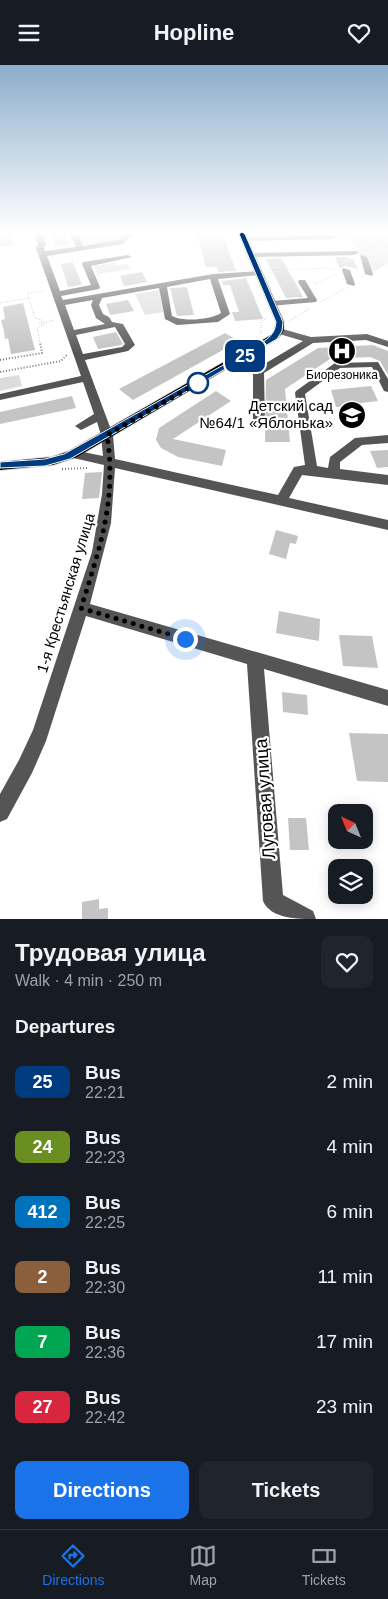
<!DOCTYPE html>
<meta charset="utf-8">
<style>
body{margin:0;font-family:Arial,sans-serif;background:#20242c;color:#f1f3f6;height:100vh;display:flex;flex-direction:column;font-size:19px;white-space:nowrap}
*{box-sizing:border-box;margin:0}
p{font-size:16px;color:#9ea1a6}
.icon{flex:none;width:28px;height:28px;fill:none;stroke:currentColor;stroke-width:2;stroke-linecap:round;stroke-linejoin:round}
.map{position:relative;height:854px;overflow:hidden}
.panel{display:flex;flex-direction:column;background:#171b24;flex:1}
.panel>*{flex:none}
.badge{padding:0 10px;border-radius:8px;font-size:18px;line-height:32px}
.needle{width:32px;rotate:317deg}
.buttons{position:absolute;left:328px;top:739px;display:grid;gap:10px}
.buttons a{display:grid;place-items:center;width:45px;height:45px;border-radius:10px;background:#171b24;box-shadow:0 2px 12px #0003;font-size:25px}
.you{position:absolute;width:25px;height:25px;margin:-12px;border:4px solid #fff;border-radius:50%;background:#1a73e8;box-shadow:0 0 0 8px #1a73e833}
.map>.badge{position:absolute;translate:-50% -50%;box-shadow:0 0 0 2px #fff}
h2{padding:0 15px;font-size:19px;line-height:45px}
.round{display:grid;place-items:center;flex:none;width:52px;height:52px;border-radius:10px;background:#20242c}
.head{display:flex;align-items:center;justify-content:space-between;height:85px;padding:0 15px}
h1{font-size:24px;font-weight:700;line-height:38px}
.primary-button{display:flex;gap:10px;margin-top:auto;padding:10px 15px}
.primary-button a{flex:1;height:58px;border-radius:10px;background:#1a73e8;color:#fff;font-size:20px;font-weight:700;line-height:58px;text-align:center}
.primary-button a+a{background:#20242c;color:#f1f3f6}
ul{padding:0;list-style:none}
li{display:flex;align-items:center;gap:15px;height:65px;padding:0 15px}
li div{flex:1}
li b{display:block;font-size:19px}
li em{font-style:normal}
li .badge{min-width:55px;font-weight:700;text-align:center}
header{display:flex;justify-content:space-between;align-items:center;height:65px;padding:0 15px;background:#171b24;font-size:22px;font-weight:700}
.tab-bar{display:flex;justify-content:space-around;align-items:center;height:70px;border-top:1px solid #363941;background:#171b24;font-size:14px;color:#9ea1a6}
.tab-bar a{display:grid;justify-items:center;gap:2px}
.tab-bar .active{color:#1a73e8}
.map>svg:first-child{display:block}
</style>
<header><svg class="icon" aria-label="menu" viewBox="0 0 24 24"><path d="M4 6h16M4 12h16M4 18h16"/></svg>Hopline<svg class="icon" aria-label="heart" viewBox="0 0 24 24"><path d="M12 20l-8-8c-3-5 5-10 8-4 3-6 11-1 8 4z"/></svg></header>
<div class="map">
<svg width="388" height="854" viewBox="0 0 388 854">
<rect width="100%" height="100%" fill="#fff"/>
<path fill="#dcdcdc" d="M77,169h49l-8,7 -36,4z
M348,169h40v29l-19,11 -4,-12z
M114,198l2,3 12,-2 3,5 -34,5 -3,-8z
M159,225l4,22 -18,3 -10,-21z
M19,310l3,11 -22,5v-13z"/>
<path fill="#c4c4c4" d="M0,169h10l3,11 -13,2z
M51,169h14l4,10 -13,2z
M222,169l4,9 10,28 -17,1 -2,-5h-11l-9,-32z
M335,192h13l1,2h4l5,10 -14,-3 -4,3z
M281,193l14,24 8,15 -17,1 -20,-39z
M73,197l9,23 -14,2 -7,-23z
M142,207l5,10 -23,4 -4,-10z
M246,213l17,41 -28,2 -3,-9h7l-9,-27h-7l-1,-4z
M187,222l7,28 -17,1 -7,-28z
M128,235l6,11 -24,4 -4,-11z
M23,238l12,47 -24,4 -3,-16 -3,1 -1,-8 -3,-11 4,-1 -2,-12z
M116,267l7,12 -2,1 -23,4 -5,-12z
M225,268l14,8 -106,59 -14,-11z
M373,280l15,6v24l-8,-14 -10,-4 -40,2 -45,30 5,53h-25l1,-62 52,-32z
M371,321l7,15 -17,2 2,5 -15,1 -1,-3 -11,1 -5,-17z
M216,326l15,10 -58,38 53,11 -4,16 -44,-9 -17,-9 -5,-8 3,-12z
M72,331l4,12 -76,16v-12z
M388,385v17l-11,1 -7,-17z
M102,407l-3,26 -17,1 3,-26z
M276,465l22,6 -2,8 -6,-1 -4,16 -17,-5z
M279,546l41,8 -1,22 -43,-8z
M339,570l33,1 6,32 -35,-2z
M282,627l25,3 1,20 -25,-3z
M349,668l39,1v48l-31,-1z
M288,753h18l3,32h-19z
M99,834v10l9,-1v11h-26v-17z"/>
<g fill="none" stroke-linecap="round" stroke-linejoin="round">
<g stroke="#dbdbdb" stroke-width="2">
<path id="major" d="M238,169h8l38,88v9l-7,8 -200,118 -24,8 -53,5v-8l52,-5 17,-6 202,-116 3,-4 2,-9z"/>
</g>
<path stroke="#777" stroke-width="1" stroke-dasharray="0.5 2" stroke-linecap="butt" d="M358,169l5,5 10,-1
M381,169l7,2
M364,174l4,9h4
M367,186l10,-17
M68,193l10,4
M378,202l1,-3
M377,204l11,-6
M267,205l62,-2 8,2
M314,219l23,-10
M29,233l6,20 7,2 1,3h-4
M321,237l24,-14
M0,238l29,-5 -1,-5 17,-2
M289,256l20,-12
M261,268v-11l7,-5
M40,278l-3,-15 6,-3v-2l11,-3"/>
<path stroke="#777" stroke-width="2" stroke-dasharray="1 2" stroke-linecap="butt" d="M0,295l42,-7 -2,-11
M0,307l61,-11 6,-6
M62,404l26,-1"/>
<path fill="#555" fill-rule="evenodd" d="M34,169h8l4,10 -2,4 1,3 31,-4 -6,-13h8l5,12 35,-6 7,-6h9l-11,10 -76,12 13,35 31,-6 -9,-21 1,-2 45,-7 4,2 -41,9 9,21 -1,2 -38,7 2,4 150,-26 45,-3 4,2 -4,2 -40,4 12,35 -12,8 -41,3 -12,-6 -6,-31 -57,10 -3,7 4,9 6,3 3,5 11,2 12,21 -7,6 -43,9 28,75 2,24 163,36 16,-28 11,-2 -10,-72 1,-2 39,-28 43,-1 10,17v13l-4,-1 -12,-24 -32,1 -35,26 12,72 11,2 2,-11 25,-19 33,-3v8l-26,2 -22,17v7l48,6v10l-86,-10 -13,23 99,22v10l-273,-62 -4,55 -21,81 298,86v16l-124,-37 19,226 30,16 3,8c-19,0 -45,0 -53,-18l-16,-237 -161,-48 -40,125 -14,32 -25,46 -7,3v-28l19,-34 14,-30 59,-178 10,-58 2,-29 -35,-8 -2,-3 6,-4 30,6 -2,-21 -4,-13 -16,8 -6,-4 19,-12 -11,-32 -83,18v-6l81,-18 -45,-128 2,-4zM210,214l11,34c-11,7 -38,9 -49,3l-5,-29zM93,235l-2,5 5,13 9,6 -31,6 -9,-25zM115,262l10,17 -3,3 -39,7 -7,-19z
M342,169l-11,5 -87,2 -4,-2 4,-2z
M357,186l1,2 -4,2 -103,2 -4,-2 4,-2z
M360,190l7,2 6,17 -1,2 -7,-2z
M343,203l7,2 5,14 -1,2 -7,-2 -5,-14z
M299,215h6l12,20 -1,2 -47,4 -1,-2 4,-3 36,-3 -10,-16z
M279,263l32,9 56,-3 21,7v6l-22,-7 -53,3 -49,30 1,51 -6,4 -6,-4v-50l3,-5 47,-28 -27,-8 -2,-2z"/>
<use href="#major" fill="#000" fill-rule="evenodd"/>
</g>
<linearGradient id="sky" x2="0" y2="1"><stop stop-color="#8cadcc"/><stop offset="0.58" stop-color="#fff"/><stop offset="1" stop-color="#fff" stop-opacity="0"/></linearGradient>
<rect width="388" height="289" fill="url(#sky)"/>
<path fill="#003b80" stroke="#fff" d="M242,167l3,2 38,88 -1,9 -5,8 -207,120 -25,7 -45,2v-6l45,-3 19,-5 186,-104c13,-9 25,-12 26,-28l-37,-88z"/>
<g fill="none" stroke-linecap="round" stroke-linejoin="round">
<path stroke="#000" stroke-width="5" stroke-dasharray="0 9" d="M185,574l-104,-31c19,-61 36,-108 26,-173l94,-54 -3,2"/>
</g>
<defs>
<g id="hospital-disc" transform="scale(1.4375)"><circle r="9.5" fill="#000" stroke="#fff"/><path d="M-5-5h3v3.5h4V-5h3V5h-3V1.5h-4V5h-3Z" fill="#fff"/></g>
<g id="school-disc" transform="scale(1.4375)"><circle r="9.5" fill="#000" stroke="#fff"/><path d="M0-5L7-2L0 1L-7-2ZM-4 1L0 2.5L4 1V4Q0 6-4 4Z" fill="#fff"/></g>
</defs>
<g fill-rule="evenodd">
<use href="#hospital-disc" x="342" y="286"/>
<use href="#school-disc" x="352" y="350"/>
</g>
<circle fill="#fff" stroke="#003b80" stroke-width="2.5" cx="198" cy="318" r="10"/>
<g text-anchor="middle" stroke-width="4.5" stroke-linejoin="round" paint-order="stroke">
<g font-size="12" fill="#000" stroke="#fff">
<text x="342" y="314">Биорезоника</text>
</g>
<g font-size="15" fill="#000" stroke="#fff" text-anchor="end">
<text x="333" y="346">Детский сад<tspan x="333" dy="17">№64/1 «Яблонька»</tspan></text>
</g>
<g font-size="15" fill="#000" stroke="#fff">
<text transform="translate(66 528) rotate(-73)" y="5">1-я Крестьянская улица</text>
</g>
<g font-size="18" fill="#000" stroke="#fff">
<text transform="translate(265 734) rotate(-94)" y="6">Луговая улица</text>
</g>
</g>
</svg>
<div class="buttons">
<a><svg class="needle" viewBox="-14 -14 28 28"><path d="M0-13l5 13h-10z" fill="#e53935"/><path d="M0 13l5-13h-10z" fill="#9ea1a6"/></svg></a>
<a><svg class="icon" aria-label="layers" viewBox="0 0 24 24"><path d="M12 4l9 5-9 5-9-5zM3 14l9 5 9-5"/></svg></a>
</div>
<div class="you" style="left:185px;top:574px"></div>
<b class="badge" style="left:245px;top:291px;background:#003b80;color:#fff">25</b>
</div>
<section class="panel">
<div class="head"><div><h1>Трудовая улица</h1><p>Walk · 4 min · 250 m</p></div><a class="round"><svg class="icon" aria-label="heart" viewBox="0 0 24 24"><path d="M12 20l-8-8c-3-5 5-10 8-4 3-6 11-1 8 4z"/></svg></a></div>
<h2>Departures</h2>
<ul>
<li><span class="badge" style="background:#003b80;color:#fff">25</span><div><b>Bus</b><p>22:21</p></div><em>2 min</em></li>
<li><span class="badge" style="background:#6b8e23;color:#fff">24</span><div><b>Bus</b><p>22:23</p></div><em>4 min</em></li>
<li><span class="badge" style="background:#0072bc;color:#fff">412</span><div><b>Bus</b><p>22:25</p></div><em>6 min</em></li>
<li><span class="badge" style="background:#8b5e3c;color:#fff">2</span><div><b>Bus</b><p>22:30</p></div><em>11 min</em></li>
<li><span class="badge" style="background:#00a651;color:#fff">7</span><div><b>Bus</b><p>22:36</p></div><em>17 min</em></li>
<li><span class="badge" style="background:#d7263d;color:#fff">27</span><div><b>Bus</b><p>22:42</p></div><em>23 min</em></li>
</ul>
<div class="primary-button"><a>Directions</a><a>Tickets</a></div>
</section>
<nav class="tab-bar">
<a class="active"><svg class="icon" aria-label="directions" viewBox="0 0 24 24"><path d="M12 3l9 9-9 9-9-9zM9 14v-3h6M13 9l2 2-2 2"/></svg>Directions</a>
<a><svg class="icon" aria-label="map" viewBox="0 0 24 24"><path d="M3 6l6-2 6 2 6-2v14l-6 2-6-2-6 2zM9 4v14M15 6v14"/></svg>Map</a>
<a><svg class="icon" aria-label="tickets" viewBox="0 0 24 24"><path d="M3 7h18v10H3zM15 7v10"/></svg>Tickets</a>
</nav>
